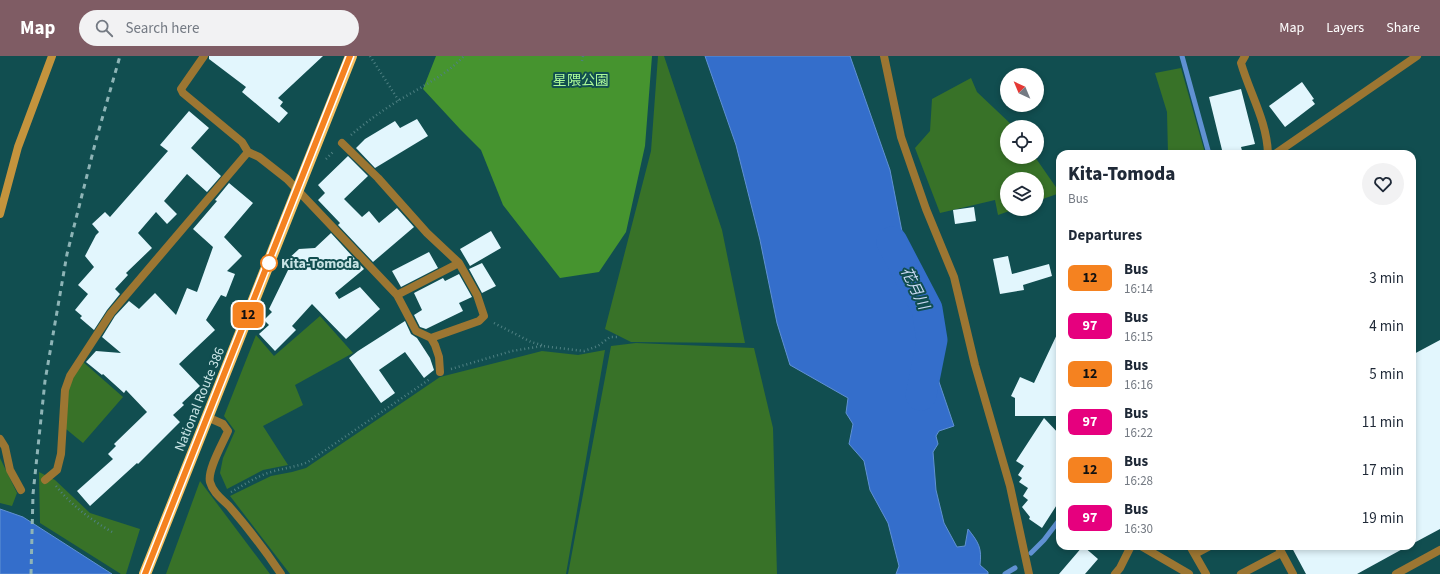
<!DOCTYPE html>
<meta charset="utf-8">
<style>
body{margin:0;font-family:"Source Sans 3","Noto Sans JP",sans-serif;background:#f2f2f3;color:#1f2937;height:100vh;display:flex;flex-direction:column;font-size:15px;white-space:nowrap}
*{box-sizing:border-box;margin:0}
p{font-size:13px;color:#747a83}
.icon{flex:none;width:22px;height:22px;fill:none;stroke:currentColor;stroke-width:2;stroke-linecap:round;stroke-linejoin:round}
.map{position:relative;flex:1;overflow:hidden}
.sheet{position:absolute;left:1056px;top:94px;width:360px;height:400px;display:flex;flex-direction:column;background:#fff;border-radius:12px;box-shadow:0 2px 6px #0003}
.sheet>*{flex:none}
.badge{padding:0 8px;border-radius:6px;font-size:14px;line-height:26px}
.needle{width:26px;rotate:316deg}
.tools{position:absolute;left:1000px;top:12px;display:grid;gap:8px}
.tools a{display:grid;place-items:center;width:44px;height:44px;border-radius:50%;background:#fff;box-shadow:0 2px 6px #0003;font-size:20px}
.map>.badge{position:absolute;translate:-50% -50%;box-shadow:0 0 0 2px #fff}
h2{padding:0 12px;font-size:15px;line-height:36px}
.round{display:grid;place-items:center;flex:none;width:42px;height:42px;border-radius:21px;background:#f2f2f3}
.overview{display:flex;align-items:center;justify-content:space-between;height:68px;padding:0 12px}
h1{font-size:19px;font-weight:800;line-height:30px}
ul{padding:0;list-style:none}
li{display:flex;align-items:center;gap:12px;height:48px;padding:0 12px}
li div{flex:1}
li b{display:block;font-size:15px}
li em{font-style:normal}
li .badge{min-width:44px;font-weight:700;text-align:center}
header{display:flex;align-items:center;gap:24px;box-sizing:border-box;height:56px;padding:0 20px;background:#7f5c64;color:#fff}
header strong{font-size:19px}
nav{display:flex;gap:22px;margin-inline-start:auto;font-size:14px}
.search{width:280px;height:36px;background:#f2f2f3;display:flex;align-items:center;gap:10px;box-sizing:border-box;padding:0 14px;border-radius:22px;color:#747a83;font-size:15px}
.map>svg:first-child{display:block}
</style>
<header>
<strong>Map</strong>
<div class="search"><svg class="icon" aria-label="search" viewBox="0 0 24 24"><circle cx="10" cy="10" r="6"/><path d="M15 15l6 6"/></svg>Search here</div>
<nav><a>Map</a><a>Layers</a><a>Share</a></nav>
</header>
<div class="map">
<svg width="1440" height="518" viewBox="0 0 1440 518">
<rect width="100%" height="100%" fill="#114e50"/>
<path fill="#387228" d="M658,0h6l58,174 23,113 -114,-1 -26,-13 46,-178z
M1181,12l24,85v1h-37l-1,-42 -12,-39z
M971,22l6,14 37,35h-7v30h28l25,36 -23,8v-22h-30v30h8l-17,6 -3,-15 -55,13 -25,-65 15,-17 2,-32z
M320,260l33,37 -58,32 8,20 -40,21 25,39 -25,5 -36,19 -7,-16 3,-15 12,-27 -11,-15 32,-81 18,21z
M636,287l118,5 19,80 4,146h-209l43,-228z
M605,294l-39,224h-276l-60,-78 41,-20 21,-4 14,-4 134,-91 102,-26 36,4z
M82,305l41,36 -40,46 -17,-14 1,-40z
M0,402l17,35 -5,13 -12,-3z
M39,416l16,8 35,33 50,16 -14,45h-5l-81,-51z
M200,425l70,93h-104z"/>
<path fill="#46942f" d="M436,0h216l-7,90 -19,86 -27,40 -39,6 -57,-73 -22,-55 -21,-21 -37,-40z"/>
<path fill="#346ecb" stroke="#6091d3" d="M705,0h145l40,114 31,159 33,97 -15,5 -3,5 2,8 -5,8 3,38 8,33 13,24 8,-1 3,-17c11,14 14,19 12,36l8,7v2h-92l3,-8 -11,-43 -18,-33 -6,-29 -15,-17 4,-20 -7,-11 2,-15 -58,-33 -13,-42 -17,-83 -24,-95z
M0,453l23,8 89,57h-112z"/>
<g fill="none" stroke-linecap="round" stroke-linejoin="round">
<path stroke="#6091d3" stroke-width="5" d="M1182,0l27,98
M1031,497l13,-13 16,-21
M1005,518l10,-6"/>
<path stroke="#346ecb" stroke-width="31" d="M892,186l35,67 5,31 -11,55"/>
</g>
<path fill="#e2f6fd" d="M209,0h114l-45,42 5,4 -3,4 8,7 -9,10 -37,-31 4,-5 -37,-28z
M1302,26l12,17 -2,1 3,4 -30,23 -16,-21z
M1241,33l14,55 -14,3 2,7h-20l-14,-57z
M189,55l20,17 -18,20 30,28 -14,16 -20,-18 -23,27 13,13 -10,10 -11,-12 -18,21 14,15 -26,25 2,2 -13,14 5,5 -13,16 -13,20 -14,-12 2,-2 -7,-6 13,-16 -10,-9 16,-18 -9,-11 11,-21 3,-3 -7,-8 13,-12 5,5 58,-66 -8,-6z
M417,63l11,17 -53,32 -19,-20 9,-9 30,-18 5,7z
M348,100l20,20 -24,23 18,18 7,-6 10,12 18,-15 17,19 -41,35 -35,-37 2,-2 -22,-23 7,-7 -7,-8z
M229,127l24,20 -29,34 18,19 -15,15 8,3 -9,23 -5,-2 -15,25 9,10 -36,34 21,22 -18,17 2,2 -11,10 7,7 -42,42 -1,-1 -47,43 -13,-15 36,-32 -5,-5 8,-8 -2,-2 33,-32 -21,-22 -2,3 -21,-19 -1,1 -16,-13 10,-11 25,2 -19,-16 13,-21 14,-15 10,8 16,-16 21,22 11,-27 10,4 16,-45 -20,-18 24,-28 -2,-1z
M974,151l2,14 -21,3 -2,-14z
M491,175l10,17 -31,18 -10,-17z
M331,177l33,36 -29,24 4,6 21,-12 20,22 -34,30 -34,-35 -20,22 4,4 -21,21 -16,-17 10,-9 -5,-5 8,-8 -3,-3 21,-43 -4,-5 13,-12 16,-1z
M429,196l9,16 -37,19 -9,-16z
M1008,200l4,18 37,-10 3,12 -29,9 1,5 -24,4 -7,-35z
M482,207l14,23 -14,7 -13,-24z
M459,218l13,23 -13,6 4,8 -37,18 -6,-2 -6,-12 8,-5 -8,-17 29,-15 2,3z
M405,265l6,13 6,4 13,20 4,12 -10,8 -19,-26 -26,18 16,23 -14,10 -32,-45 9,-7z
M1060,272v80l-4,8h-41v-18l-4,-2 9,-19 14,6z
M1440,284v189l-28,15v-189z
M1044,362l16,17v65l-18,28 -13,-9 1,-2 -8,-10 6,-7 -5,-4 5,-8 -9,-6 3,-4 -4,-3 6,-9 -8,-5z
M1083,490l15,13 -13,15h-26z
M1291,490h117l-51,28h-51z"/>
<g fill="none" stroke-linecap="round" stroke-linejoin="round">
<path stroke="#4f8183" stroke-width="2.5" stroke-dasharray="1 3" stroke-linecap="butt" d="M370,0l29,45
M582,5l1,-5
M351,79c15,-13 32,-25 50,-36 22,-13 45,-24 63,-43
M326,103l8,-8
M494,267l37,19 11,3
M451,313l61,-18 30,-5 42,5 14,-5 12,-9h9
M56,430c16,20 34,33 56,46
M231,436c13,-7 26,-16 40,-20 13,-4 25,-5 37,-10l122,-83"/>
<path stroke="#9c7632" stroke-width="8" d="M1245,0l-4,7c9,31 26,58 27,91
M1141,490l48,28
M1190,490l16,28
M1278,490l15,28
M1195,498l15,-8
M1241,518l40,-21
M1396,518l44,-24"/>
<path stroke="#9c7632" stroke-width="8" d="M204,0l-23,33 2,4 59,49 6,10
M884,0l17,81 25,72 28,68 21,88 35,121 19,88
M342,87l36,35 49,55 32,30 18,32 7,21 -5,5 -48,17
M1275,98l142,-98
M397,239l62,-32
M207,361l16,7 5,7c-5,12 -21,39 -18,51 3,11 12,17 19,24 19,22 36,44 52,68
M0,383l5,8 5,23 11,20
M45,424l12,-10 4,-16 4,-64 5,-14 41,-63 137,-161 11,5 28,22 110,116 19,36 15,7 4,7 4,12 1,15
M1115,518l5,-6 11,-22"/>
<path stroke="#c4943d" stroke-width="8" d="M0,158l18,-67 34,-91"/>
<path stroke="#f8c160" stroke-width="12" d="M145,518l206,-518"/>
<path stroke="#8eb4b6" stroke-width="3" stroke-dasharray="5 5" stroke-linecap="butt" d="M31,518l2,-80 12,-113 22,-127 29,-114 24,-84"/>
</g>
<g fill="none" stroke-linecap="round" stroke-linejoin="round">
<g stroke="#fff" stroke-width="9">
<path id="line" d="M145,518l205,-518"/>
</g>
<use href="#line" stroke="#f58220" stroke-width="6"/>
</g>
<circle fill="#fff" stroke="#f58220" stroke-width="2" cx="269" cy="207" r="8"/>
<g text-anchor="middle" stroke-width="4" stroke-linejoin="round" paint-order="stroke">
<g font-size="14" fill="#adfa99" stroke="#114e50">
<text x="581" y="29">星隈公園</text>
</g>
<g font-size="14" font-weight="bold" fill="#c8e4e5" stroke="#114e50" text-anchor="start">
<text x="281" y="212">Kita-Tomoda</text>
</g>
<g font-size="14" fill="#c8e4e5" stroke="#114e50">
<text transform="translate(199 343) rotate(-68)" y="5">National Route 386</text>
</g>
<g font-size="15" font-style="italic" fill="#cad9f2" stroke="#114e50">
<text transform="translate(915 232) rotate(64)" y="5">花月川</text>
</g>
</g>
</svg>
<div class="tools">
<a><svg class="needle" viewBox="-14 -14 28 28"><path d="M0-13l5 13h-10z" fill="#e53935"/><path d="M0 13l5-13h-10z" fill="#747a83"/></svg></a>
<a><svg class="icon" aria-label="locate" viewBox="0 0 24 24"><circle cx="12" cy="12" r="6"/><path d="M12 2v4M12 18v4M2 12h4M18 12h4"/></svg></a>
<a><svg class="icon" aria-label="layers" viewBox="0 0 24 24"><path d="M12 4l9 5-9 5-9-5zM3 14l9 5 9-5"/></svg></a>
</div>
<b class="badge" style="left:248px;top:259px;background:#f58220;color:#111">12</b>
<section class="sheet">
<div class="overview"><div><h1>Kita-Tomoda</h1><p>Bus</p></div><a class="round"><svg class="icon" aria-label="heart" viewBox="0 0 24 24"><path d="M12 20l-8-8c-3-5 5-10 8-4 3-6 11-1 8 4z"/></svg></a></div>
<h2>Departures</h2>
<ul>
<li><span class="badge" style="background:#f58220;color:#111">12</span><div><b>Bus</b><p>16:14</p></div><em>3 min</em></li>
<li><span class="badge" style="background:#e6007e;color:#fff">97</span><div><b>Bus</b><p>16:15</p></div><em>4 min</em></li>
<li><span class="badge" style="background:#f58220;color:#111">12</span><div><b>Bus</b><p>16:16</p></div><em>5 min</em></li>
<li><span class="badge" style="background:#e6007e;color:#fff">97</span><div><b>Bus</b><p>16:22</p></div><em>11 min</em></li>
<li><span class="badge" style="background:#f58220;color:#111">12</span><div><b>Bus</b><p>16:28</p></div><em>17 min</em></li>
<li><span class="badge" style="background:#e6007e;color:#fff">97</span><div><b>Bus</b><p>16:30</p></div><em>19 min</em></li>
</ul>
</section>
</div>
